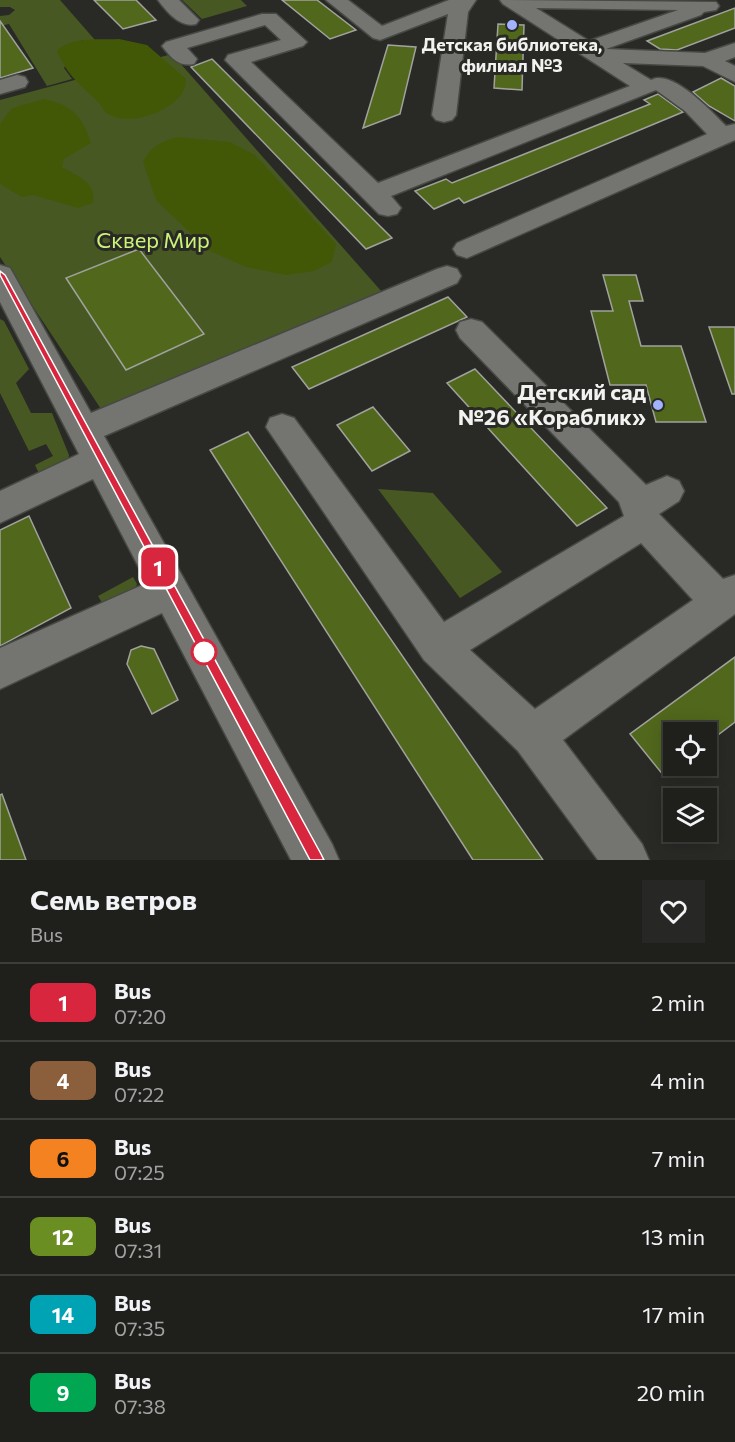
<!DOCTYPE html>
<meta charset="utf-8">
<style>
body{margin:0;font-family:Commissioner,sans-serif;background:#272825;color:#f1f3f6;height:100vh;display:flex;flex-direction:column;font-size:22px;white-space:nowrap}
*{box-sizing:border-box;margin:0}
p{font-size:20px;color:#a1a3a3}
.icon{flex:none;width:33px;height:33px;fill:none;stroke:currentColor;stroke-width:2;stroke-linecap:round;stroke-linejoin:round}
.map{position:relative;height:860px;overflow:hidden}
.drawer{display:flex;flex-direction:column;background:#1f201c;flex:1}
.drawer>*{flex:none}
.badge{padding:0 12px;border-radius:9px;font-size:21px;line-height:39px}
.controls{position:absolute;left:663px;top:722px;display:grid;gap:12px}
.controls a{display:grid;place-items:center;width:54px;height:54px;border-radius:0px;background:#1f201c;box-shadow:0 3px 15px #0003,0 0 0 2px #3c3e3b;font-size:30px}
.map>.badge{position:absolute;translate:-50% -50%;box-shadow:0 0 0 3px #fff}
.round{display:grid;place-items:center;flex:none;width:63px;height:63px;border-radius:0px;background:#272825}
.summary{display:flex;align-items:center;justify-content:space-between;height:102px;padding:0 30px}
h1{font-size:28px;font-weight:700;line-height:45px}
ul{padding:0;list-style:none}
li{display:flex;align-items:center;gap:18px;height:78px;padding:0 30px;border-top:2px solid #3c3e3b}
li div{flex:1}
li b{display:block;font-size:22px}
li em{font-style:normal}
li .badge{min-width:66px;font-weight:700;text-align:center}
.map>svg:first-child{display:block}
</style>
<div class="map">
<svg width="735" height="860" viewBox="0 0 735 860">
<rect width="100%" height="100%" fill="#292a26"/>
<path fill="#475823" d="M0,0h60l35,40h-13l-18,28 8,11 -25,7 -38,-62 -9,2v-10l9,-1 6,-5 -5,-3h-10z
M182,0h59l6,6 -45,13z
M172,54l210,238 -277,123 -105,-158v-157z
M0,319l4,2 25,48 -13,14 15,30h21l17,42 -1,8 -26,17 -7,-15 18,-9 -7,-12 -17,7 -29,-58z
M378,489l55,4 69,79 -42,26z
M133,577l4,7 -3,9 -26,20 -10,-17z"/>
<path fill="#435807" d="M119,39l28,6 39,34c0,4 -1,9 -3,13 -12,20 -54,35 -75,22 -4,-2 -5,-6 -8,-10 -19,-19 -32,-27 -43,-53 14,-15 42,-11 62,-12z
M44,99c28,6 38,16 47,44l-27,16 -2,8c15,9 35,15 31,36l-15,5 -45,-13 -11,2 -22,-13v-60l12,-16z
M177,137l53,5 25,13 81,89 -4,18 -18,9 -28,4 -40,-8 -38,-17 -52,-50 -13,-38c8,-16 18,-20 34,-25z"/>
<path fill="#51671c" stroke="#a0a29d" stroke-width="1.5" d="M94,0h42l20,20 -33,9z
M282,0h35l39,30 -26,9z
M735,8v20l-58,22 -17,-1 -13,-8z
M0,21l33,47 -33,10z
M498,24l26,1 -2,65 -28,-2z
M388,45l28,2 -16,67 -37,14z
M212,59l180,179 -26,11 -175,-182z
M721,78l14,8v35l-26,-15 -16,-14z
M658,94l25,18 -219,91 -5,-5 -25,11 -19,-18 31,-12 6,4 198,-79 -6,-4z
M139,249l65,85 -78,36 -60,-92z
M603,275h33l7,26h-14l12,45h40l25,76h-50l-10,-37h-36l-19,-74h22z
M448,297l19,20 -158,72 -17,-22z
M709,327h26v67h-3z
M475,369l132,139 -30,18 -130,-143z
M373,407l37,44 -38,20 -35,-46z
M248,432l295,428h-70l-263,-410z
M29,516l42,92 -71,38v-116z
M141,646l13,3 24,51 -26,14 -25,-50 4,-14z
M735,657v65l-29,22v-12h-32v33h5l-15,11 -34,-42z
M2,794l24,66h-26v-65z"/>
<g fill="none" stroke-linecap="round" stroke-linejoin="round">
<g stroke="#474945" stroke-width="3">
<path id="minor" d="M158,0h21l20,20 -3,4c-16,4 -29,-12 -38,-24z
M326,0h22l34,26 67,-26h27l-8,12 -12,103 -4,5 -8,2 -8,-2 -4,-5 16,-101 -68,26 -7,-2z
M500,0l216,2 3,4 -3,4 -12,2 -3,3 -95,34 99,4 30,-10v14l-10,4 10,5v16l-32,-16 -80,-3 28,17c21,-12 61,32 75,46l9,-2v16l-268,118 -10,-3 -4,-6 4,-6 250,-109 -22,-23 -29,-21 -265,106 10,12 -4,6 -9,2 -9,-2 -154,-154 3,-5 53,-15 -16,-15 -78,23 10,11 -3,5c-15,3 -23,-6 -32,-18l4,-4 96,-28h14l31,28 -4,4 -52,16 127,121 252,-97 -127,-82zM536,8l142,2 -89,31z
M17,75l8,2 3,5 -3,5 -25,7v-14z
M0,265l10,3 81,145 346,-144 10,-3 10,3 4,7 -4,7 -353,153 228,408 7,16h-48l-129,-247 -162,76v-41l147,-65 -54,-104 -93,44v-32l79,-37 -79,-152z
M471,319l11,3 164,163 21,-9 12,5 5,10 -5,10 -20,13 64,65 12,-4v39l-172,126 79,104 7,16h-51l-80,-109 -94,-91 -158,-233 4,-9 12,-4 12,4 150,204 180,-106 -5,-14 -159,-164 -4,-8 4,-8zM641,543l52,57 -158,109 -65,-59z"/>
</g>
<use href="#minor" fill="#747571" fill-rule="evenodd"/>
</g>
<path fill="#d7263d" stroke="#fff" stroke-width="1.5" d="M0,271l5,4 316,579 3,6h-14l-310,-585z"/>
<g fill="#a2b2fd" stroke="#292a26" stroke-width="2">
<circle cx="512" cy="25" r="6"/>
<circle cx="658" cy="405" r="6"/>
</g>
<circle fill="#fff" stroke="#d7263d" stroke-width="3" cx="204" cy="652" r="12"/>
<g text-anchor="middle" stroke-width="6" stroke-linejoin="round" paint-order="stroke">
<g font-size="18" font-weight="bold" fill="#f2f3f0" stroke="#292a26">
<text x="512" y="51">Детская библиотека,<tspan x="512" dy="21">филиал №3</tspan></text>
</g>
<g font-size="22" fill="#cbf377" stroke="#292a26">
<text x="153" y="248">Сквер Мир</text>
</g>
<g font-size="22" font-weight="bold" fill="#f2f3f0" stroke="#292a26" text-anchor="end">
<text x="646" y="400">Детский сад<tspan x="646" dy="25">№26 «Кораблик»</tspan></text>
</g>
</g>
</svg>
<div class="controls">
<a><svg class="icon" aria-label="locate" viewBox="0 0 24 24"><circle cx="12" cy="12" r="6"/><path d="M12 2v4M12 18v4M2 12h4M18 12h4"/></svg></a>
<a><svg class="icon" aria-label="layers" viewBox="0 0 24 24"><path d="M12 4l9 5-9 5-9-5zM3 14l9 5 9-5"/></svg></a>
</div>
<b class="badge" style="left:158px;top:567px;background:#d7263d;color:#fff">1</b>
</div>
<section class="drawer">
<div class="summary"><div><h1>Семь ветров</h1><p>Bus</p></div><a class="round"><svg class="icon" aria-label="heart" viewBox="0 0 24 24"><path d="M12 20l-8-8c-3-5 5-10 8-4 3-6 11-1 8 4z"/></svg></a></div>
<ul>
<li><span class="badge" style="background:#d7263d;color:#fff">1</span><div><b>Bus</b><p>07:20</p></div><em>2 min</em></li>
<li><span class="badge" style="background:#8b5e3c;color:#fff">4</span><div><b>Bus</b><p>07:22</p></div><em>4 min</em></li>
<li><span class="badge" style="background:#f58220;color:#111">6</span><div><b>Bus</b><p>07:25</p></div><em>7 min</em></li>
<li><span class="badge" style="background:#6b8e23;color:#fff">12</span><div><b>Bus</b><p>07:31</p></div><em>13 min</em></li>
<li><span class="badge" style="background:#00a3b4;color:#fff">14</span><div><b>Bus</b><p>07:35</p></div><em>17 min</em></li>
<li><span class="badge" style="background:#00a651;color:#fff">9</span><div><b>Bus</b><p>07:38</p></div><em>20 min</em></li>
</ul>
</section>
